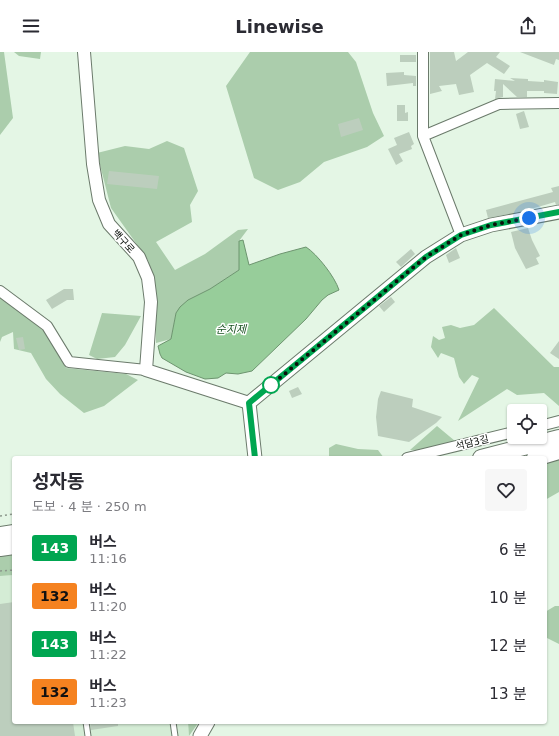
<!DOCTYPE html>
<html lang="ko">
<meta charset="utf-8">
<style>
body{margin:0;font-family:"DejaVu Sans","Noto Sans KR",sans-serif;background:#f7f7f7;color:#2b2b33;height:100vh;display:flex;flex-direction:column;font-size:15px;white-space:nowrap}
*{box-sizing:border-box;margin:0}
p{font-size:13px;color:#7c7c81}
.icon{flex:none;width:22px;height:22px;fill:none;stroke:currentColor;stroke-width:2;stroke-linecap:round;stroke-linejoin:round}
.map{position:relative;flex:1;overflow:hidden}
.panel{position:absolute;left:12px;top:404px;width:535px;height:268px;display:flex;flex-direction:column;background:#fff;border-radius:4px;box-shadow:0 1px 3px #0004}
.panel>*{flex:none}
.badge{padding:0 8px;border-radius:3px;font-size:14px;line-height:26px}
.fabs{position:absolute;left:507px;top:352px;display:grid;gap:8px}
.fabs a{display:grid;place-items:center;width:40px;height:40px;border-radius:4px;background:#fff;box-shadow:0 1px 3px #0004;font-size:20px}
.you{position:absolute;width:20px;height:20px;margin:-10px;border:3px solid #fff;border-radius:50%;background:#1a73e8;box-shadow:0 0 0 6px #1a73e833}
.map>.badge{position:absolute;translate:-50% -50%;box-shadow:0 0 0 2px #fff}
.round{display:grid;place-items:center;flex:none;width:42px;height:42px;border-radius:4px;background:#f7f7f7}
.summary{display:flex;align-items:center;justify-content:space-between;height:68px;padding:0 20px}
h1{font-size:19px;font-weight:700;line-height:30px}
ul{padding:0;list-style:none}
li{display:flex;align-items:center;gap:12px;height:48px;padding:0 20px}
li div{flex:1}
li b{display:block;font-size:15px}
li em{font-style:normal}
li .badge{min-width:44px;font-weight:700;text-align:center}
header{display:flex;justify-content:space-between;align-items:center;height:52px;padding:0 20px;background:#fff;font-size:18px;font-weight:700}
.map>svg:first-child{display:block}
</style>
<header><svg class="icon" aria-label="menu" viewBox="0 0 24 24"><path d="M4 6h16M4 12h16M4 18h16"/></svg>Linewise<svg class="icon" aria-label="share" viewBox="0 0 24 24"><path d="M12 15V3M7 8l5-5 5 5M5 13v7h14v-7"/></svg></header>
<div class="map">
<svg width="559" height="684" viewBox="0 0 559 684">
<rect width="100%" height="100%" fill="#e4f6e5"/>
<path fill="#d4ecd5" d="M14,523v147h174l1,14h-189v-160z"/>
<path fill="#abcdac" d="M0,0h4l9,66 -13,17z
M14,0h27l-1,7 -21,-3z
M250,0h98l8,10 17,51 11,23 -17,11 -43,15 -24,20 -22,8 -24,-12 -28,-92z
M167,89l17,7 14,43 -8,14 2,17 -36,20 19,28 30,-16 33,-24 10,-1 -9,12v29l-29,19 -22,11 -12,13 -5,26 -15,4v-47l-8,-36 -37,-52 -14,-55 28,-7 24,3z
M0,243l45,37 21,36 60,6 12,6 -34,26 -20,7 -24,-19 -14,-15 -15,-26 -17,-4 -1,-17 -11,5 -2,5z
M494,256l60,59h5v39l-15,-13 -27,2 -10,-6 -49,32 21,-43 -7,-3 -8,9 -5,-7 -5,-19 -13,-5 -3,5 -7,-11 2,-11 6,4 6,-2 -3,-11 9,-2 9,3 14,-3z
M102,261l39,3 -16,29 -10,12 -18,2 -8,-4z
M437,374l18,15 -32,9h-13z
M336,392l22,5 20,1 6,8h-55v-10z
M559,408v32l-14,8v-37z
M14,503v20l-14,1v-20z
M555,554h4v38l-14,-7v-25z
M188,670h11l-10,14z"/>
<path fill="#97cd9a" stroke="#6d946f" d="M243,188l6,25 31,-11 26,-7c11,7 29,30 33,43l-11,5 -6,5 -16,19 -54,52 -14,3 -12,-1 -8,5 -13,1 -19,-7 -24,-14 -2,-4 -2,-8 13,-7 5,-26 4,-6 8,-7 22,-11 29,-19v-29z"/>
<path fill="#bccebd" d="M430,0h24l2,9 12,-9h32l-4,5 14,9 -6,8 -17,-11 -17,12 4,17 -15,3 -3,-11 -17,2 3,5 -12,3z
M520,0h39v8l-3,-1 -2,6z
M400,3h16v7h-16z
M404,20v3l12,1v10h-3v-3l-26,3 -1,-13z
M510,26l18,1v2l16,1v-2l14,2 -1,12 -13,-1v-2h-17v6h-10l-14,-13v13l-8,2 1,-8h-2l1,-12 20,2z
M397,53h8v8l3,-1v9h-11z
M524,59l5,16 -9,2 -4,-15z
M359,66l4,12 -22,7 -3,-13z
M409,80l5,12 -3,2 1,3 -13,5 4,7 -7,4 -8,-16 9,-4 -3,-7z
M109,119l50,5 -2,13 -50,-5z
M559,134v18l-3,1 -1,-3 -31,9 -36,7 -2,-8 67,-18 -2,-4z
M528,176l4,12 8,16 -4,2 3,6 -13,5 -11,-21 -4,-16z
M456,196l4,10 -11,5 -3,-8z
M411,197l4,5 -14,13 -5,-5z
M64,237h9l1,11h-7l-15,9 -6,-9z
M391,245l4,5 -11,10 -5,-6z
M23,285l2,12 -6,1 -3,-12z
M559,289v18l-9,-6z
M298,335l4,7 -10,4 -3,-7z
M381,339l32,8 -1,8 30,10 -6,6 -27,19 -31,-6 -2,-19 2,-18z
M14,550v120h59l2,14h-75v-132z
M90,670h28v4l-27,4z"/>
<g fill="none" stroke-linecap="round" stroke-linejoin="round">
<g stroke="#6b7a6b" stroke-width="7">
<path id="service" d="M86,670l2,14
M173,670l2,14"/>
</g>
<g stroke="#6b7a6b" stroke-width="12">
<path id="minor" d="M423,0v84l38,99
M423,84l76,-32 60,-1
M0,239l47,35 22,36 77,8
M540,374l19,-5
M407,406l107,-26"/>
</g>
<g stroke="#6b7a6b" stroke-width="14">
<path id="tertiary" d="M84,0l9,112 6,36 10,24 30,33 9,21 3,24 -5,68 103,33"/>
</g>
<g stroke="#6b7a6b" stroke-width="15">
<path id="secondary" d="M255,406l-6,-55 177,-146 35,-22 30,-10 68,-13
M200,684l8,-14"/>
</g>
<g stroke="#6b7a6b" stroke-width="18">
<path id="trunk" d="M481,406l78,-20
M535,406l24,-7
M0,483l14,-2
M0,496l14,-2"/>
</g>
<path stroke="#8c988c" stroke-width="1.5" stroke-dasharray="2 3" stroke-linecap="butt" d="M0,464l14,-2
M0,519l14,-1"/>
<use href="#service" stroke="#fff" stroke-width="5"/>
<use href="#minor" stroke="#fff" stroke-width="10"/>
<use href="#tertiary" stroke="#fff" stroke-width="12"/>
<use href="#secondary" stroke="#fff" stroke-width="13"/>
<use href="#trunk" stroke="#fff" stroke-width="16"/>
</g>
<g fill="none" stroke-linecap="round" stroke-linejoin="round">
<g stroke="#fff" stroke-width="9">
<path id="line" d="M255,406l-6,-55 177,-146 35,-22 30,-10 68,-13"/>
</g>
<use href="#line" stroke="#00a651" stroke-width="6"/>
<path stroke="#0b100b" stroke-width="4" stroke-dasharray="0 7.2" d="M271,333l-1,1 156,-129 35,-22 30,-10 38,-7"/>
</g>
<circle fill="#fff" stroke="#00a651" stroke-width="2" cx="271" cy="333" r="8"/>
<g text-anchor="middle" stroke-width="3" stroke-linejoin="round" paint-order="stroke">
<g font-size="10" fill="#0b100b" stroke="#fff">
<text transform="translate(124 189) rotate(48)" y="4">백구로</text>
<text transform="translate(472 390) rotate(-14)" y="4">석담3길</text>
</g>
<g font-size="11" font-style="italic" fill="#195121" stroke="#fff">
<text x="231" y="281">순지제</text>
</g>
</g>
</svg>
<div class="fabs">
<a><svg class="icon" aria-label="locate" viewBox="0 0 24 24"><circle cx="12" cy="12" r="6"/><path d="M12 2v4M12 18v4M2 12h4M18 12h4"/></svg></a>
</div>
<div class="you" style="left:529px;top:166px"></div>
<section class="panel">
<div class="summary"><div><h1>성자동</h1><p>도보 · 4 분 · 250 m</p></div><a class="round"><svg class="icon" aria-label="heart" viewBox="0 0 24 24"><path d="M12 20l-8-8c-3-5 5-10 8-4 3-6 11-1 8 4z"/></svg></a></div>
<ul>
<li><span class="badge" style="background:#00a651;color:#fff">143</span><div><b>버스</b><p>11:16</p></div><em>6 분</em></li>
<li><span class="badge" style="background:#f58220;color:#111">132</span><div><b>버스</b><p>11:20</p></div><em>10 분</em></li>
<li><span class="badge" style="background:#00a651;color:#fff">143</span><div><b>버스</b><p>11:22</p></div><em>12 분</em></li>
<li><span class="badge" style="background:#f58220;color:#111">132</span><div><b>버스</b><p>11:23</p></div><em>13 분</em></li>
</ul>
</section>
</div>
